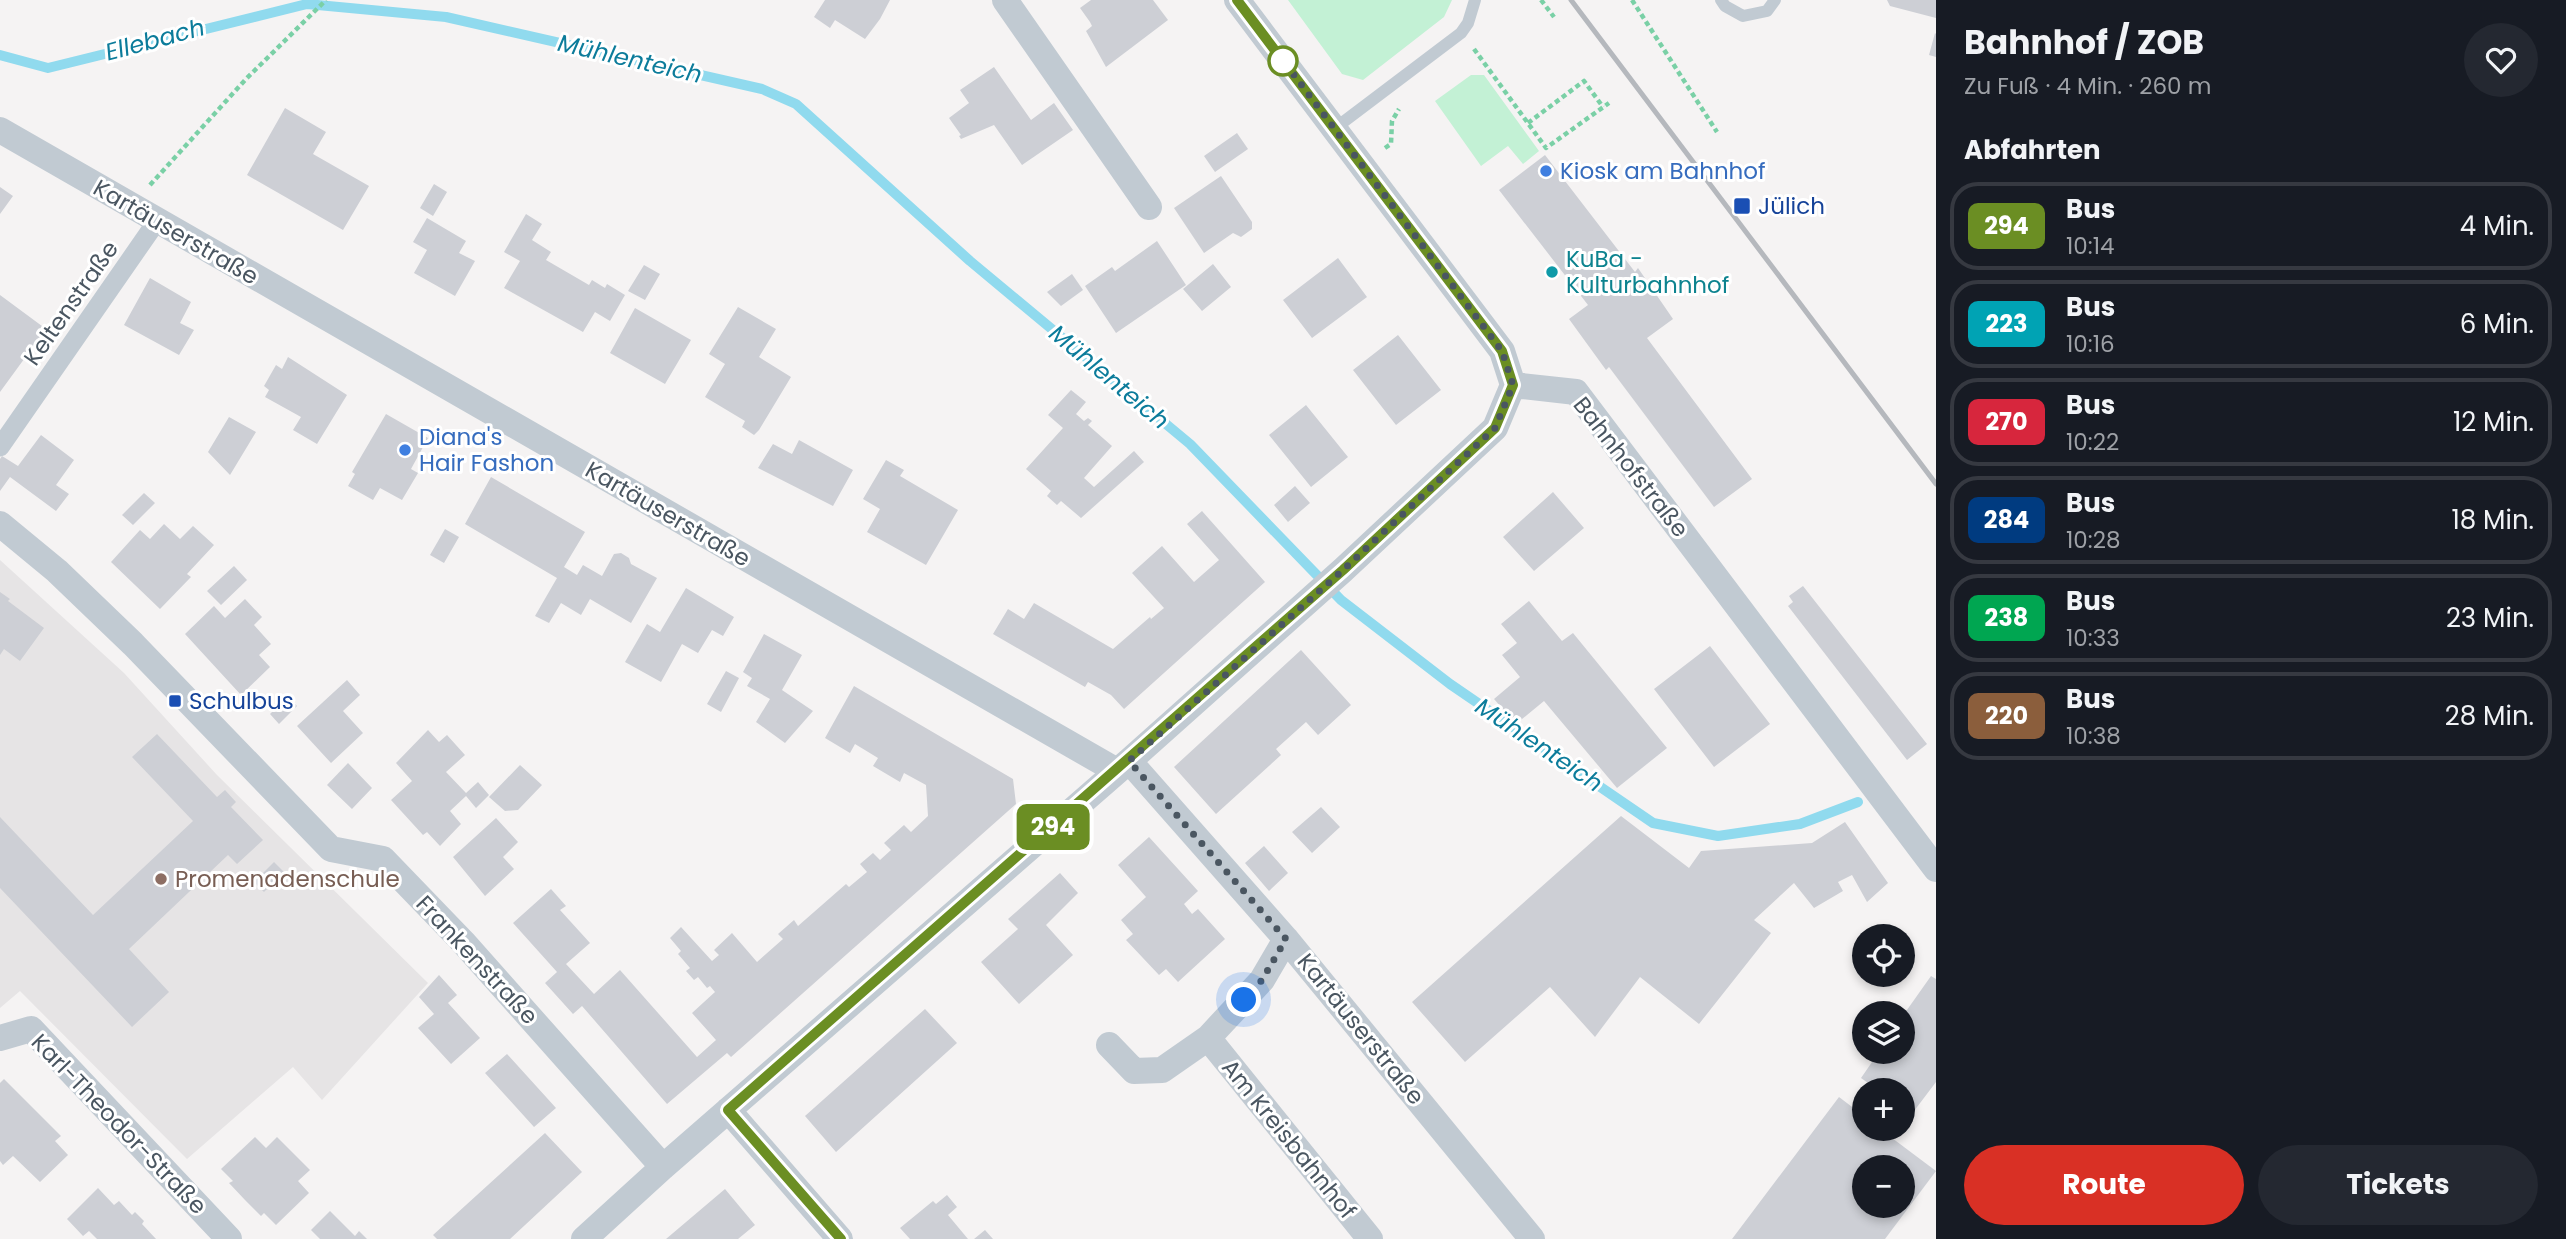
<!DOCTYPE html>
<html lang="de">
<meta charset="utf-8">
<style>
body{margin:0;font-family:Poppins,sans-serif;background:#242831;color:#f1f3f6;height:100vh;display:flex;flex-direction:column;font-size:26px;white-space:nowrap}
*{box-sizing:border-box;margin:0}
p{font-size:23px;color:#9ea1a6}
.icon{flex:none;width:38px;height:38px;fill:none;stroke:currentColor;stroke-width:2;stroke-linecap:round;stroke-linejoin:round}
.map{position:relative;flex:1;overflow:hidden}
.sheet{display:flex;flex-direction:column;background:#171b24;width:630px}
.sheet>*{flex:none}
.badge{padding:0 14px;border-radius:10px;font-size:24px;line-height:46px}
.tools{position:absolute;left:1852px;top:924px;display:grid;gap:14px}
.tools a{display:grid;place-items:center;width:63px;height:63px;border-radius:50%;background:#171b24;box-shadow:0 4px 10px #0003;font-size:35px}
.you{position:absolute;width:35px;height:35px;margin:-18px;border:5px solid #fff;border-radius:50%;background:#1a73e8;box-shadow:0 0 0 10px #1a73e833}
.map>.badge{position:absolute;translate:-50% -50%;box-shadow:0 0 0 4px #fff}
h2{padding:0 28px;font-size:26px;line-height:63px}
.round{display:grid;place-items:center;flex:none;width:74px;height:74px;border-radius:37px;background:#242831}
.headline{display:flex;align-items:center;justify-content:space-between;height:119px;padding:0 28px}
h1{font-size:33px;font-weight:700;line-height:52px}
.cta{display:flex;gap:14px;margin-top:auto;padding:14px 28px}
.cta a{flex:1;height:80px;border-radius:42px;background:#d93025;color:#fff;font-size:28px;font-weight:700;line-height:80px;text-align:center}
.cta a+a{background:#242831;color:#f1f3f6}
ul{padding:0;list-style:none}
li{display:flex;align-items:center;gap:21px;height:88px;margin:0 14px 10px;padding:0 14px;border:4px solid #363941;border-radius:28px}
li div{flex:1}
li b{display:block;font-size:26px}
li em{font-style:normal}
li .badge{min-width:77px;font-weight:700;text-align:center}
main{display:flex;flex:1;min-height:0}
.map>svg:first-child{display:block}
</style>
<main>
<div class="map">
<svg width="1936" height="1239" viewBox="0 0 1936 1239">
<rect width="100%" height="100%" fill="#f5f3f3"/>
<path fill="#e6e4e5" d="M0,560l124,113 93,102 211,208 -106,117 -29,-33 -106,92 -167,-168 -20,17z"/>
<path fill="#c3f1d5" d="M1288,0h164l-8,17 -81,63 -21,-6z
M1471,75h13l55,76 -16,13 -15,-18 -27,20 -46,-65z"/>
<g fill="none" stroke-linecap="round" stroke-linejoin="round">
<path stroke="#90daee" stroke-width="10" d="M307,4l139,13 316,72 34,15 174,157 220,183 151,156 109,84 203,139 65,13 82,-12 58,-22
M0,55l48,13 259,-64 3,-4"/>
</g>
<path fill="#cdcfd5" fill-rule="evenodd" d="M825,0h65l-10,19 -15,20 -30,-19 -5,8 -16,-11z
M1091,0h62l15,20 -62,47 -20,-36 6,-5 -2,-4 -10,-14z
M1887,0h49v18l-46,-12z
M1935,33l1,1v23l-7,-2z
M994,67l37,53 23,-17 19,27 -51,35 -28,-40 -33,14 -2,-3 2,-1 -12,-17 20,-15 -9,-13z
M285,108l41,24 -13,22 56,32 -26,44 -96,-55z
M1237,133l11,16 -33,23 -11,-16z
M1545,155l90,117 3,-4 35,51 -26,19 105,141 -38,28 -105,-140 -3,3 -37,-51 19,-14 -89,-115z
M1221,176l31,46v7l-11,8 -8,-4 -29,20 -30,-45z
M434,184l13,8 -14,24 -13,-8z
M0,187l13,9 -13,18z
M526,214l16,10 -10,16 19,12 -5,8 43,25 3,-5 13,8 2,-4 18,11 -15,26 -15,-9 -12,20 -79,-44 16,-27 -16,-9z
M427,218l39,23 -7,12 16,8 -20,35 -41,-23 13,-23 -14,-8z
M1157,241l29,44 -70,48 -31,-47 27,-19 3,4z
M1338,258l29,39 -55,41 -29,-38z
M1213,264l18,23 -29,24 -19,-22z
M644,265l16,9 -15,26 -17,-9z
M1072,274l11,16 -22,16 -14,-14z
M150,278l41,24 -11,21 14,7 -15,25 -55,-30z
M0,295l46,34 -46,63z
M738,307l38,22 -17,28 32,20 -32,53 -5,5 -12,-8 3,-6 -40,-24 20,-33 -16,-10z
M635,308l56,32 -26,44 -55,-31z
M1398,335l43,55 -45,35 -43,-55z
M288,357l59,38 -30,49 -24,-14 8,-13 -36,-20 4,-7 -5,-4 12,-21 6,4z
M1071,390l15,12 -10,12 8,7 4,-3 4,3 -4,4 24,21 -28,32 10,9 40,-36 10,11 -63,56 -20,-17 -4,4 -10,-9 4,-5 -25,-22 37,-41 -15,-13z
M1306,405l42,52 -37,30 -42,-52z
M386,414l42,24 -17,31 7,4 -16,27 -22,-12 -7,12 -25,-14 7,-12 -3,-2z
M229,417l27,15 -26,43 -22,-23z
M41,435l33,25 -18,25 13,9 -13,17 -46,-34 -10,14v-32l2,-3 16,10z
M799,440l54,30 -20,36 -75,-38 15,-24 19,10z
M886,460l18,10 -4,6 58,34 -32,55 -59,-33 13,-23 -17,-10z
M491,477l94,55 -21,35 13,8 6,-10 19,11 12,-22 7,-1 8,5 2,6 26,14 -26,45 -41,-24 -9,16 -20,-12 -12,20 -14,-7 22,-38 -92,-54z
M1295,486l15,17 -22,19 -14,-17z
M1553,492l31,36 -50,43 -31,-34z
M144,493l11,10 -22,22 -11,-10z
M1202,511l63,71 -141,127 -13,-14 -23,-13 -3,5 -92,-53 15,-25 16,10 10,-16 79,46 37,-32 1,2 13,-11 -32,-35 30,-27 32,36 25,-22 -32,-36z
M164,524l16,15 13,-13 21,19 -27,29 4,3 -31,32 -49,-47 29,-32 10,9z
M445,529l14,8 -15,26 -14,-8z
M234,566l13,14 -26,25 -14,-14z
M1803,586l124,158 -20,16 -119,-154 5,-4 -4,-6z
M686,588l48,29 -11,19 -11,-6 -14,23 -16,-9 -21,38 -36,-20 22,-38 13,8z
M0,592l10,7 -2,2 36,27 -24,33 -16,-12 -4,6z
M245,599l17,18 -8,8 17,19 -12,11 11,12 -29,28 -56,-61 29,-28 11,12z
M1529,601l33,40 11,-8 94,115 -50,40 -73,-87 -28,23 -22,-25 26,-22 -18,-22 15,-12 -16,-19z
M764,634l38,21 -20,35 31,21 -28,32 -29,-21 14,-23 -23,-13 5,-8 -9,-6z
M1710,646l60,78 -56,43 -60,-78z
M1301,650l50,55 -33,30 -12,-13 -30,27 5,6 -65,59 -42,-47z
M726,671l13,7 -18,34 -14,-8z
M347,680l13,15 -17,16 20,22 -32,30 -34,-37z
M854,686l159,93 3,25 -285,253 -4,-4 -60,51 -85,-98 -9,8 -28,-31 12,-11 -44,-49 38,-34 15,17 -6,4 30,33 -24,21 28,30 26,-24 77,87 19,-17 -24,-27 23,-21 -5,-6 -3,2 -9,-11 -4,3 -8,-9 4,-3 -12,-14 3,-3 -11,-13 11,-11 31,34 7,-6 -5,-5 18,-17 25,29 26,-23 -5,-5 16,-14 4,6 48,-42 3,3 18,-15 -7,-8 13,-11 7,7 11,-10 -7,-7 20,-18 7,7 17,-16 -2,-31 -22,-12 -4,9 -27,-16 5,-8 -23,-14 -5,9 -25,-15z
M288,696l9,10 -18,18 -9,-10z
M428,730l11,12 8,-7 18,20 -19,17 20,21 12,-11 11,13 -13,13 -10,-12 -16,15 11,13 -21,22 -13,-14 -4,3 -32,-35 21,-19 -16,-18z
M157,734l60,63 8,-7 11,12 -5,5 32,33 -26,24 -9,-9 -99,94 40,43 -37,35 -132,-139v-71l93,98 100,-94 -61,-64z
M348,763l24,25 -20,21 -25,-24z
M520,765l22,20 -24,25 -13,1 -16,-14z
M1321,807l19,20 -28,26 -20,-21z
M1621,816l68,52 12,-17 111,-8 33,-21 43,61 -21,19 -15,-27 -14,7 5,9 -29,17 -20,-25 -40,37 17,13 -72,91 -59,-47 -45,60 -45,-50 -85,75 -53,-60z
M496,818l22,24 -15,15 11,12 -29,27 -32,-39z
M1149,837l49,54 -14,13 8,10 6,-5 27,30 -47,43 -12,-13 -7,6 -33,-35 7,-6 -12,-14 25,-23 -28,-32z
M1264,846l24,27 -19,18 -24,-28z
M274,862l10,10 -20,20 -10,-10z
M1060,873l18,20 -32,32 27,30 -54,49 -38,-42 37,-33 -10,-10z
M439,975l18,20 -9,8 32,35 -29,26 -33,-36 16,-14 -15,-17z
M1931,976l5,3v103l-25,33 -9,-7v-18h-24l-17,-12 18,-26h23v-35z
M925,1009l32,34 -121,109 -31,-36z
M507,1054l49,54 -22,19 -49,-54z
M4,1079l57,57 -6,5 13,14 -28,27 -27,-26 -10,9 -3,-4v-78z
M1839,1097l25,19v13h16l56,42 -51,68h-153zM1864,1167h38v39h-38z
M545,1133l37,39 -72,67h-73l-4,-4z
M255,1137l11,11 11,-11 33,33 -12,11 11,12 -33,32 -12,-12 -3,3 -16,-16 -16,-17 4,-2 -12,-12z
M98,1188l16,17 5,-4 13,14 3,-3 9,9 -2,3 14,15h-59l-8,-8 -6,5 -16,-17z
M725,1189l30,36 -17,14h-72z
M947,1195l10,12 -9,8 20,24h-58l-10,-11 33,-27 3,3z
M330,1211l25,25 4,-5 8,8h-47l-9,-9z
M985,1230l8,9h-19z"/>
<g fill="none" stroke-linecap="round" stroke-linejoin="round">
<path stroke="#7ad0a6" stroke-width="4.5" stroke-dasharray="5 3.5" stroke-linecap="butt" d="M1541,0l13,17
M1632,0l85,132
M1474,49l72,99 63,-45
M1528,123l56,-42 19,26
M1385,148l6,-4 1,-23 7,-12
M150,185l96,-106 80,-79"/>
<path stroke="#c1cad2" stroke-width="12" d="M1721,0l4,6 18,10 24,-5 8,-11
M1334,129l127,-96 7,-10 7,-23"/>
<path stroke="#c1cad2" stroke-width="19" d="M0,447l157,-226"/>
<path stroke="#c1cad2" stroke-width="26" d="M1005,0l144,207
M1237,0l265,351 11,34
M0,130l1117,641
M1513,385l63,7 360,477
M0,524l57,47 76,73 198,205 52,10 80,83 200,225
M1129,761l157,178 246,300
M0,1038l31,-9 198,210
M1208,1038l162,201
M1109,1045l25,26 28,-1 46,-32 54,-58 24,-41
M728,1110l112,129
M584,1239l79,-72 466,-406 214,-191 152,-142 18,-43"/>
<path stroke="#b5b8bd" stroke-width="5" d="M1571,0l365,484"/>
</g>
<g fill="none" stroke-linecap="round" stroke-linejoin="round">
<g stroke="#fff" stroke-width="16">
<path id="line" d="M841,1239l-113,-129 615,-540 152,-142 18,-43 -11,-34 -265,-351"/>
</g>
<use href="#line" stroke="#6b8e23" stroke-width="10"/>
<path stroke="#4a5661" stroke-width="7" stroke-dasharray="0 12.6" d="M1244,1000l18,-20 24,-41 -157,-178 214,-191 152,-142 18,-43 -11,-34 -220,-292 1,2"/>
</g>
<circle fill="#fff" stroke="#6b8e23" stroke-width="3.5" cx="1283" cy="61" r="14"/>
<g fill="#3f7fe0" stroke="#fff" stroke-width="2.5">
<circle cx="1546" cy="171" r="7"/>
<circle cx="405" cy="450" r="7"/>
</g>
<g fill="#1a4fb4" stroke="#fff" stroke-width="2.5">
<rect x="1733" y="197" width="18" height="18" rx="3.5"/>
<rect x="168" y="694" width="14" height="14" rx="3.5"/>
</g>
<circle fill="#0f9aa8" stroke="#fff" stroke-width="2.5" cx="1552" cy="272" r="7"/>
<circle fill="#8d6e63" stroke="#fff" stroke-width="2.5" cx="161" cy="879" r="7"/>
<g text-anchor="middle" stroke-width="6" stroke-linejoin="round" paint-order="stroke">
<g font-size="23" fill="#366cbe" stroke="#fff" text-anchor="start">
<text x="1560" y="179">Kiosk am Bahnhof</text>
<text x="419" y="445">Diana's<tspan x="419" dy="26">Hair Fashon</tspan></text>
</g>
<g font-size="23" fill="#164399" stroke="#fff" text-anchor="start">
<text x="1758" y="214">Jülich</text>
<text x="189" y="709">Schulbus</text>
</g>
<g font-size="23" fill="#4a5661" stroke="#fff">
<text transform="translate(176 232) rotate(30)" y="8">Kartäuserstraße</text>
<text transform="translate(71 303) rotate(-55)" y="8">Keltenstraße</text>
<text transform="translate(1631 467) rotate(52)" y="8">Bahnhofstraße</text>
<text transform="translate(668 514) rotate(30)" y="8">Kartäuserstraße</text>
<text transform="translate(477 960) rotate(47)" y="8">Frankenstraße</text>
<text transform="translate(1361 1029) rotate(51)" y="8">Kartäuserstraße</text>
<text transform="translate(119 1124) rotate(46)" y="8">Karl-Theodor-Straße</text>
<text transform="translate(1289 1139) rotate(51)" y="8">Am Kreisbahnhof</text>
</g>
<g font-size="23" fill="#0d838f" stroke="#fff" text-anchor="start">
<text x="1566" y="267">KuBa -<tspan x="1566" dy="26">Kulturbahnhof</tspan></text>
</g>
<g font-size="23" fill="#785e54" stroke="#fff" text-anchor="start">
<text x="175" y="887">Promenadenschule</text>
</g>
<g font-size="24" font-style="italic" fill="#0c7c9b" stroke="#fff">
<text transform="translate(155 40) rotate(-15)" y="8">Ellebach</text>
<text transform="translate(630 59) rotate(13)" y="8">Mühlenteich</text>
<text transform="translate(1109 377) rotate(40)" y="8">Mühlenteich</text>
<text transform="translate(1539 745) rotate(34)" y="8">Mühlenteich</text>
</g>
</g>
</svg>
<div class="tools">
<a><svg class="icon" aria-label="locate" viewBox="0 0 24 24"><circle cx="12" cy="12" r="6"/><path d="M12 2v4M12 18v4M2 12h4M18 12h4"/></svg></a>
<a><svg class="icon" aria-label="layers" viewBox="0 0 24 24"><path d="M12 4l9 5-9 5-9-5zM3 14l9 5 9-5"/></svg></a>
<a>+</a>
<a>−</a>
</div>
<div class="you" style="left:1244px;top:1000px"></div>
<b class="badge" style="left:1053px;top:827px;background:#6b8e23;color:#fff">294</b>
</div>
<section class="sheet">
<div class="headline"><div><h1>Bahnhof / ZOB</h1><p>Zu Fuß · 4 Min. · 260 m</p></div><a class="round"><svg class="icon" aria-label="heart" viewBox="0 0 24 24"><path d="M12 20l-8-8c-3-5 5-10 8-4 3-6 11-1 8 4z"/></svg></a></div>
<h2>Abfahrten</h2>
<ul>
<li><span class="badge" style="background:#6b8e23;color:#fff">294</span><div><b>Bus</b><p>10:14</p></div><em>4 Min.</em></li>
<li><span class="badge" style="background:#00a3b4;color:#fff">223</span><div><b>Bus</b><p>10:16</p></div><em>6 Min.</em></li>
<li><span class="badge" style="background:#d7263d;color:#fff">270</span><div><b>Bus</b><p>10:22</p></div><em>12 Min.</em></li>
<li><span class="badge" style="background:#003b80;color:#fff">284</span><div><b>Bus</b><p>10:28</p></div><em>18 Min.</em></li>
<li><span class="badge" style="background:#00a651;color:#fff">238</span><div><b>Bus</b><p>10:33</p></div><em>23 Min.</em></li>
<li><span class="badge" style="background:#8b5e3c;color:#fff">220</span><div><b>Bus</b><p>10:38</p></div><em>28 Min.</em></li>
</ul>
<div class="cta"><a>Route</a><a>Tickets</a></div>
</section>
</main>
